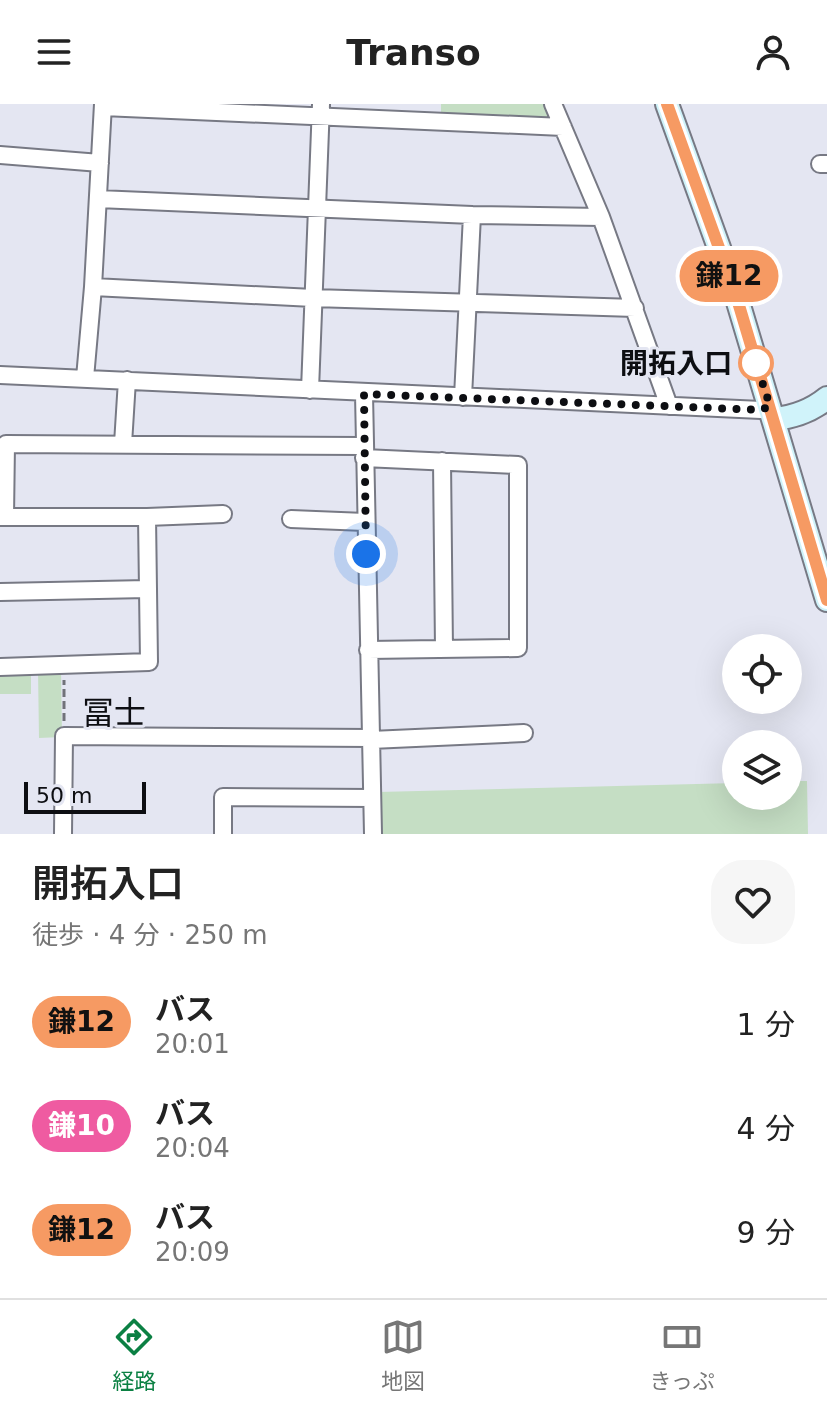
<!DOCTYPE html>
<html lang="ja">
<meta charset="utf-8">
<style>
body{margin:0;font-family:"DejaVu Sans","Noto Sans JP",sans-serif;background:#f6f6f6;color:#222;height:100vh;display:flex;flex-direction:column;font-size:30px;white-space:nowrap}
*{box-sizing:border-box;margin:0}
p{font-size:26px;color:#767676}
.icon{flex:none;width:44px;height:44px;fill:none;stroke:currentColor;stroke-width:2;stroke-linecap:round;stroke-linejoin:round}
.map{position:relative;height:730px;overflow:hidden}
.details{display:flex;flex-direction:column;background:#fff;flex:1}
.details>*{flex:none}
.badge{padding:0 16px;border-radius:26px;font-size:28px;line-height:52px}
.controls{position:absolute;left:722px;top:530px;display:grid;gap:16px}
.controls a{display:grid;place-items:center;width:80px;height:80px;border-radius:50%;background:#fff;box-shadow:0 8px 32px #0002;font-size:40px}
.scale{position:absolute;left:24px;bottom:20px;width:122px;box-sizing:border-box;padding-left:8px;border:4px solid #0d0e12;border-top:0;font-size:22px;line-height:28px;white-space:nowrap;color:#0d0e12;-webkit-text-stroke:6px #e4e6f2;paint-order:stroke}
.you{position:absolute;width:40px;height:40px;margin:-20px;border:6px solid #fff;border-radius:50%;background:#1a73e8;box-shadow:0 0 0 12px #1a73e833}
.map>.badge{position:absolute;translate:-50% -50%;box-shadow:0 0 0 4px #fff}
.round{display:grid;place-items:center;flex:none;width:84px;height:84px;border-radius:32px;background:#f6f6f6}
.summary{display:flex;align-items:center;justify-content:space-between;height:136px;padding:0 32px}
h1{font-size:38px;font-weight:600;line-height:60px}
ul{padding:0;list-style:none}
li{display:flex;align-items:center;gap:24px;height:104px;padding:0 32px}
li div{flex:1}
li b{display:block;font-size:30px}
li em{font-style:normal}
li .badge{min-width:88px;font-weight:700;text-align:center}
header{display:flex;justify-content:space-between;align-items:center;height:104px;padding:0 32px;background:#fff;font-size:36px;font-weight:600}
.tabs{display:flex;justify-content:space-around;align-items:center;height:112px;border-top:2px solid #e0e0e0;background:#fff;font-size:22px;color:#767676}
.tabs a{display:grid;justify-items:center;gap:4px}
.tabs .current{color:#0b8043}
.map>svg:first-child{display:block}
</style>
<header><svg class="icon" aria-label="menu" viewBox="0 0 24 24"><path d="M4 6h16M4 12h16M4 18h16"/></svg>Transo<svg class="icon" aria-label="person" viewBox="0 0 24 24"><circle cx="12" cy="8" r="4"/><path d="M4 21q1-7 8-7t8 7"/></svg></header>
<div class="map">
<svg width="827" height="730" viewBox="0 0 827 730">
<rect width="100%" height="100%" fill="#e4e6f2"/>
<path fill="#c5dec4" d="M441,0h104l5,10 -3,5 -106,-4z
M0,565h31v25h-31z
M61,565l1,68 -23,1 -1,-68z
M788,677h19l1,53h-429l-1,-42 358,-9v13h52z"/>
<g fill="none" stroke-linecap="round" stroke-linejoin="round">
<g stroke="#777984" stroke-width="20">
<path id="street" d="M553,0l48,113 68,189
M103,3l460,20
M0,51l100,8
M820,60h7
M98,95l374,16 129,2
M93,183l220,11 322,10
M0,271l761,35 9,-4
M85,274l8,-91 10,-183
M310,286l11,-286
M364,290l9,440
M463,293l9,-182
M123,340l4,-64
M364,354l154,7v183l-150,2
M442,357l2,188
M0,413h147l76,-3
M5,413l1,-73 357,2
M291,415l74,3
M0,488l147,-3
M0,563l149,-5 -2,-145
M371,636l153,-7
M63,730l1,-98 307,2
M223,730v-37l149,1"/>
</g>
<g stroke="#777984" stroke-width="26">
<path id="secondary" d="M667,0l68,188 92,308
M774,315c21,-2 37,-8 53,-21"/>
</g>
<path stroke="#71727a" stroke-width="3" stroke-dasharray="8 4" stroke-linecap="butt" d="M64,617v-41"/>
<use href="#street" stroke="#fff" stroke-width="16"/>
<use href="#secondary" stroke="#d0f3fa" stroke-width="22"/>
</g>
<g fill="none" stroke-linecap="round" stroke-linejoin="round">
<g stroke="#fff" stroke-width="18">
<path id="line" d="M667,0l68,188 92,308"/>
</g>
<use href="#line" stroke="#f69a63" stroke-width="12"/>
<path stroke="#0d0e12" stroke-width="8" stroke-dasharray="0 14.4" d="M366,450l-2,-160 397,16 9,-4 -14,-43"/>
</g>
<circle fill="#fff" stroke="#f69a63" stroke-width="4" cx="756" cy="259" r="16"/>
<g text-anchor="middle" stroke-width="6" stroke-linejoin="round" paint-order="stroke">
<g font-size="28" font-weight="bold" fill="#0d0e12" stroke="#e4e6f2" text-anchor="end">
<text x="732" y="269">開拓入口</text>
</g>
<g font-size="32" fill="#0d0e12" stroke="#e4e6f2">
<text x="114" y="620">冨士</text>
</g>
</g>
</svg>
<div class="controls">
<a><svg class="icon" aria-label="locate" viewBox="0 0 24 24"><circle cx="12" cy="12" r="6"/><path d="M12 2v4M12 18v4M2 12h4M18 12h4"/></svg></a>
<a><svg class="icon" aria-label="layers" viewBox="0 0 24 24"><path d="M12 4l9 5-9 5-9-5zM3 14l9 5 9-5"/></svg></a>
</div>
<div class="scale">50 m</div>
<div class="you" style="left:366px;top:450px"></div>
<b class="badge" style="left:729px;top:172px;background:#f69a63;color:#111">鎌12</b>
</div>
<section class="details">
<div class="summary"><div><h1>開拓入口</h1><p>徒歩 · 4 分 · 250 m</p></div><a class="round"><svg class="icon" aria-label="heart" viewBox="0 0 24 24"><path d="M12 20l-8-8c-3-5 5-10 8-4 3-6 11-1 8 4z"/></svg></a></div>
<ul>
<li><span class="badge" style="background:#f69a63;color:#111">鎌12</span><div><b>バス</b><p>20:01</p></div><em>1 分</em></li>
<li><span class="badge" style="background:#ef5ba1;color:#fff">鎌10</span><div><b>バス</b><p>20:04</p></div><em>4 分</em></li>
<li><span class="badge" style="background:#f69a63;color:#111">鎌12</span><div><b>バス</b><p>20:09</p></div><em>9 分</em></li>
</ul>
</section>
<nav class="tabs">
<a class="current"><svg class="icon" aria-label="directions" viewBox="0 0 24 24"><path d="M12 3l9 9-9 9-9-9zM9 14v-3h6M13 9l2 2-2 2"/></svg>経路</a>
<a><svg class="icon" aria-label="map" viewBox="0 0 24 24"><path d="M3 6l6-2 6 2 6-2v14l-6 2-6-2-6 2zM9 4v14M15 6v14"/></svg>地図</a>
<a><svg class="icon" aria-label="tickets" viewBox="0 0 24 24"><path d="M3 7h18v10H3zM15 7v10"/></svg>きっぷ</a>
</nav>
